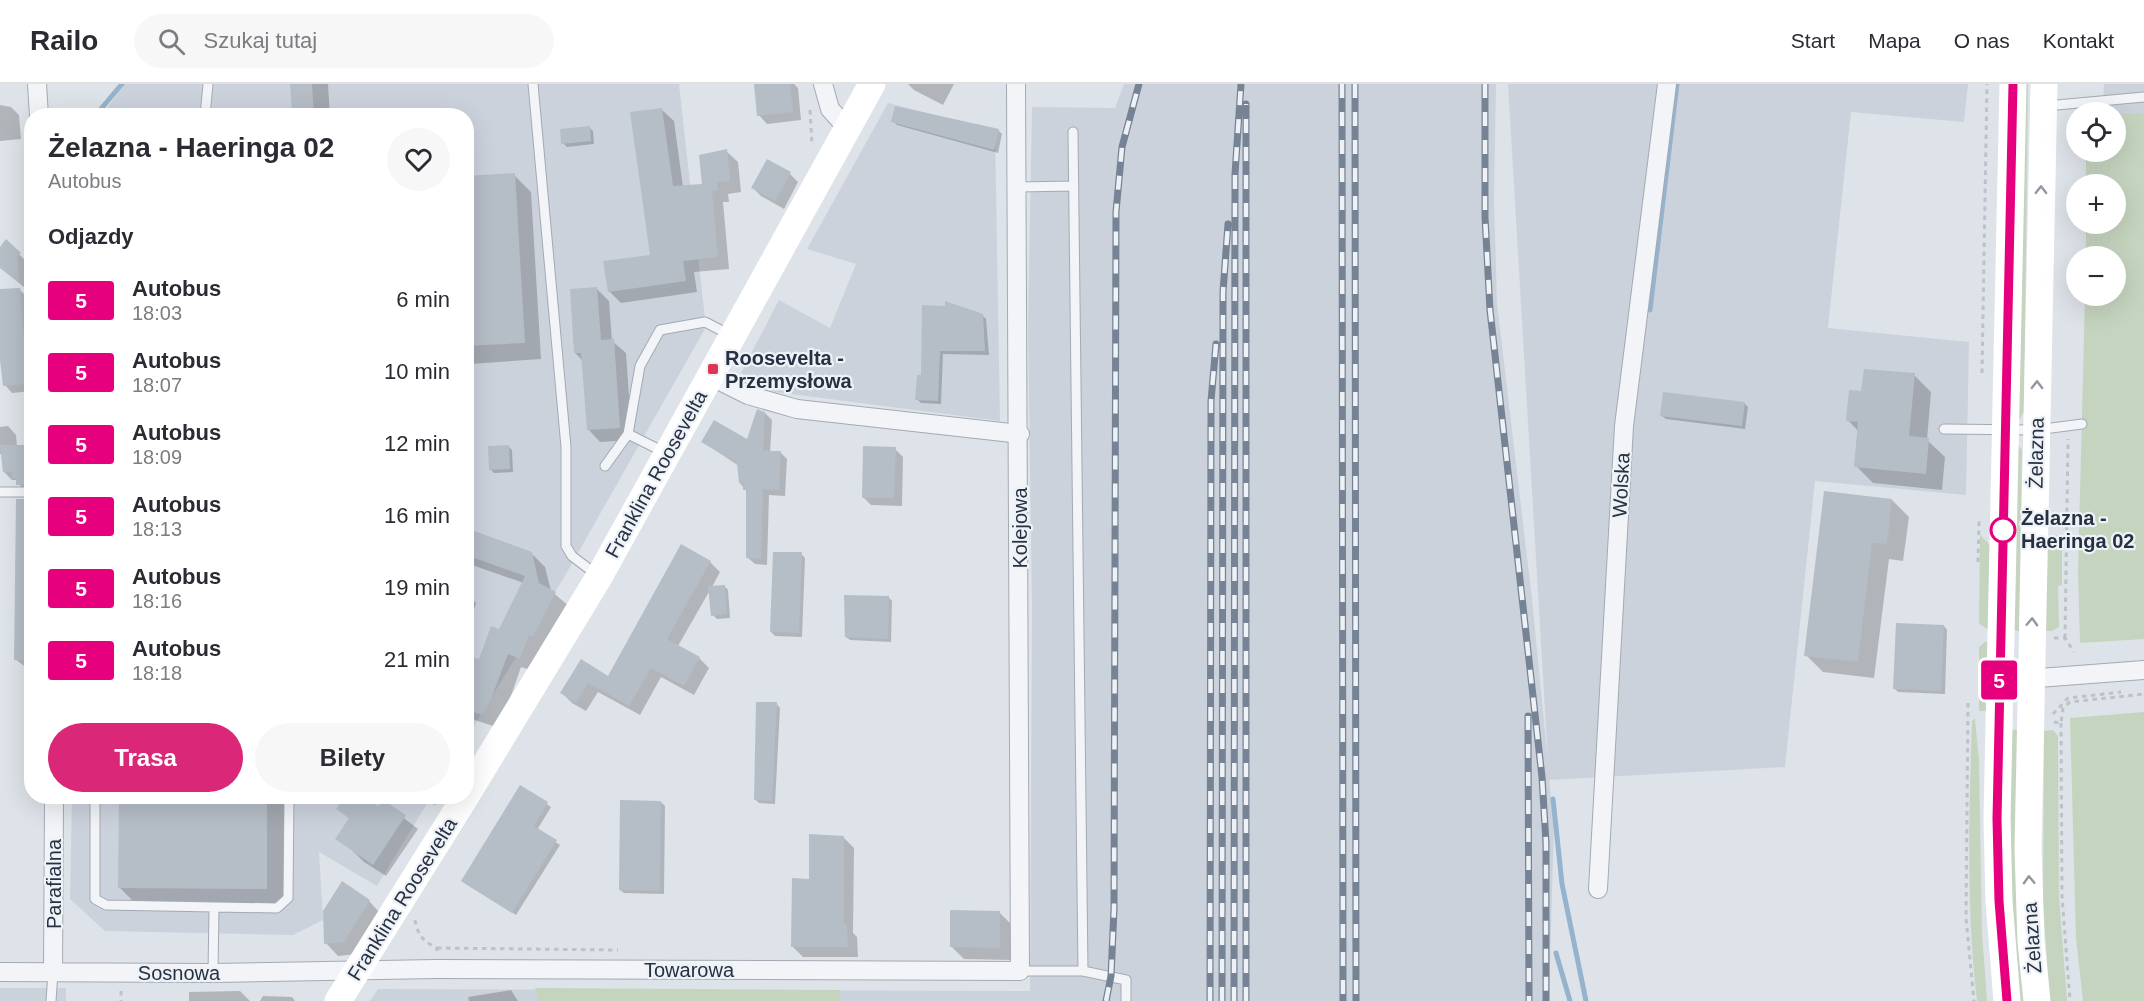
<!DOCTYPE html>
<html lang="pl">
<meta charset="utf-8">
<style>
body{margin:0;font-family:Arial,sans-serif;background:#f7f7f7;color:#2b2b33;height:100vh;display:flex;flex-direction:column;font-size:22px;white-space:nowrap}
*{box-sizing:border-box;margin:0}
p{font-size:20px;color:#7c7c81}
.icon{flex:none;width:33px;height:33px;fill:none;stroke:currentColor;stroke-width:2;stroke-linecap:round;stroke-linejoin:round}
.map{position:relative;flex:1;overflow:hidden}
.panel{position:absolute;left:24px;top:24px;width:450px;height:696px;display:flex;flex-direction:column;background:#fff;border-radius:24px;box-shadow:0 6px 24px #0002}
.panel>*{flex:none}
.badge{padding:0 12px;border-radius:4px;font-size:21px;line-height:39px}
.fabs{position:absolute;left:2066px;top:18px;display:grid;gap:12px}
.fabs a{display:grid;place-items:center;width:60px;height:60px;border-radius:50%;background:#fff;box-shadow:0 6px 24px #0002;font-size:30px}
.map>.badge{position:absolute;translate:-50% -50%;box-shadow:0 0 0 3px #fff}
h2{padding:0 24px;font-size:22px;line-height:54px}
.round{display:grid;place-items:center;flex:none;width:63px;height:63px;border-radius:32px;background:#f7f7f7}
.overview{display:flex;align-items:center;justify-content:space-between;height:102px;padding:0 24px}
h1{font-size:28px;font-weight:600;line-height:45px}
.action{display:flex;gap:12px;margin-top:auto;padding:12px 24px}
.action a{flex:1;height:69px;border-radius:36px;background:#db2777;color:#fff;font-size:24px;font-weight:600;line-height:69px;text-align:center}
.action a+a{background:#f7f7f7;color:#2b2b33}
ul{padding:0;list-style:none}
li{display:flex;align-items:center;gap:18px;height:72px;padding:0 24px}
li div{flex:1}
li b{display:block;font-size:22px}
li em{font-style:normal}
li .badge{min-width:66px;font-weight:700;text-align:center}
header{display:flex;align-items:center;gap:36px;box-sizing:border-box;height:84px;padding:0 30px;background:#fff;border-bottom:2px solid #e1e1e2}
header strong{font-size:28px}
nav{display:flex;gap:33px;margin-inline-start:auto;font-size:21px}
.search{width:420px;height:54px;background:#f7f7f7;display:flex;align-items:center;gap:15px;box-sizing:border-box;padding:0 21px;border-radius:33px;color:#7c7c81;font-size:22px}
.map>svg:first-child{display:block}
</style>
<header>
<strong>Railo</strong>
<div class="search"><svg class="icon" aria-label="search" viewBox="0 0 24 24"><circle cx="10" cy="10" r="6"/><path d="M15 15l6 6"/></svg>Szukaj tutaj</div>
<nav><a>Start</a><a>Mapa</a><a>O nas</a><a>Kontakt</a></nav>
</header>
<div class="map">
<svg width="2144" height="917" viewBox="0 0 2144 917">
<rect width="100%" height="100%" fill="#dee3e9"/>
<path fill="#ccd2dc" d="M125,0h554l27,243 -140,247 -99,164 -1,-622h-365z
M1124,0h372l-2,116 3,103 35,296 16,163 -40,-678h460l-4,38 -113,-10 -23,216 141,14 -3,153 -151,-14 -30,286 -236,13 5,44 -5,177h-1179l8,-12 652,2 2,-387 -4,-277 4,-220 83,1z
M2104,0h40v36l-29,1v-9h-12z
M888,19l107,27 5,291 -225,-29 -34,-19 38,-73 51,28 26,-64 -49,-15z
M72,713h359l-54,89 -58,-34 4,68 -30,15 -188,-4 -35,-32z
M0,904h66v13h-66z"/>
<path fill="#c5d4bf" d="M2021,0h7l-4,327 -4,8 -4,-2z
M2144,29v526l-64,4 -2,-71 7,-276h30v-40h-29v-32h29v-40h-29v-32h29v-38z
M2018,361l4,5 -3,181 -9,-1z
M1980,451l11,11v85l-12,-7z
M2051,451h11v50l-4,1 1,41 -7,4h-7l2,-83h3z
M1985,558h5l-1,69h-10v-64z
M2144,628v289h-61l-7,-63 -6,-220z
M1975,634l4,43 3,172 5,68h-10c-11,-93 -8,-187 -5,-280z
M2009,646h8l8,271h-9l-3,-27z
M2053,646l5,6 1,161 8,104h-17l-7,-98 1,-172z
M535,904l305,2v11h-302z"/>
<path fill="#0003" d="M292,0h36l2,32h-58v-3l21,-2z
M756,0h38l4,4 3,32 -34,4 -8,-9z
M908,0h46l-11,21 -29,-15z
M0,21l11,2 8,8 2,24 -21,2z
M662,26l12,11 9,66 20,-2 23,-34 12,11 3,30 -13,2 1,8h-6l6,67 -35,3 3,20 -76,11 -12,-12 42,-35z
M893,37l105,9 4,4 -4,19 -101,-28z
M589,43l4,4 1,13 -27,3 -4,-4z
M790,90l8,8 -14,27 -23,-13 -8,-8z
M514,91l17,17 10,167 -71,5 4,54h-8v-240z
M7,158l19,19 -2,2 1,25 -25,-21v-17z
M19,205l8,8 5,94 -20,2 -7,-8 -5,-31v-64z
M597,205l12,12 3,40 14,12 6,87 -32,2 -12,-13 -5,-68 -8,-8z
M924,223l58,8 4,4 3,36 -46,-1 -2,50 -20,-1 -4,-4 5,-22z
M1914,291l17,17 -4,48 18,17 -3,33 -69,-7 -17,-17 3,-34 -11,-12z
M1744,319l4,4 -3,22 -79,-10 -4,-3z
M765,329l7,7 -2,33h11l6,6 -2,37 -16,-1 -2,70 -12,-1 -7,-6 -1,-66 -7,-9 -1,-17 -36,-24 45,-1z
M8,342l8,9 1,11h11l4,3v44h-6l-10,-13h-4l-8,-8 -2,-18h-2v-27z
M508,362l4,4 1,22 -19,1 -4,-4z
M895,365l8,8 -1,49 -31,-1 -8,-8z
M32,415v173l-17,-13z
M1892,416l17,17 -6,44 -14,-2 -15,119 -51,-6 -17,-17z
M466,445l65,24 14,14 6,24 18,15 -35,65 -13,-4 -16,46 -9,14 -30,-10v-60l14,4 20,-31 24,-47 -58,-20z
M682,462l28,16 10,10 -8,15 12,-1 4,4 2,28 -13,1 -4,-4 -3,-25 -32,56 21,12 10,10 -15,27 -33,-18 -21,38 -42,-23 -12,19 -14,-8 -10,-10 19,-32 27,17z
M801,470l4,4 -3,79 -27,-1 -4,-4z
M466,511l10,8 -4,13 -4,-1 -2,3z
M888,513l4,4 -1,41 -41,-2 -4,-3z
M1944,542l3,4 -2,64 -47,-2 -4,-4z
M777,620l3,4 -5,96 -16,-1 -3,-3z
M521,703l30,20 -14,23 23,15 -44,70 -50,-31z
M120,712h164l-1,109 -147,-1 -17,-17z
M347,712h26l-11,33 -24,-20z
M383,718l35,27 -32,47 -22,-14 -13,-13z
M661,718l4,4 -1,88 -40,-1 -4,-3z
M843,753l11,11 -1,85 4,4 1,20h-55l-10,-10 18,-67z
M369,817l12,13 -24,40 -19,2 -12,-13z
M999,828l13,13 1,35 -49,-1 -12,-12z
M511,906l7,11h-49l-1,-4z
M240,907l10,10h-61v-9z
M263,912l29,1 3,4h-35z"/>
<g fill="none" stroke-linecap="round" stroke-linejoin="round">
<path stroke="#95b3cd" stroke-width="5" d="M95,32l27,-32
M1650,226l27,-226
M1553,715l9,85 24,117
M1556,869l14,48"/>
</g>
<path fill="#b5bdc7" d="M290,0h22l2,32h-22z
M754,0h36l3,28 -36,4z
M895,22l104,23 -5,21 -103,-28z
M662,24l11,78 29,-2 -3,-29 28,-6 3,32 -13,1 1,8 -6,1 6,66 -35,4 3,20 -78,11 -5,-31 47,-6 -20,-143z
M590,42l1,15 -30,3 -1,-15z
M767,75l24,13 -16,29 -24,-13z
M515,89l10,170 -59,3v-170z
M6,155l15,14 -3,3 1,27 -19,-15v-21z
M597,203l4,53 13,-1 6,89 -33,2 -6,-77h-7l-4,-64z
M20,204l7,96 -24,2 -3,-26v-71z
M945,217l38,13 2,37h-45l-2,50 -23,-1 2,-25h4l1,-70 23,1z
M1864,285l51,4 -6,63 20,2 -3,36 -72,-7 4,-45 -12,-1 3,-31 12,1z
M1663,308l82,10 -3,24 -82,-10z
M757,325l8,3 -2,39h18l-2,39 -16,-1 -2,70 -15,-1v-68h-3v-7h-4l-2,-20 -36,-21 13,-22 33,19z
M0,361h29l3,40h-16v-7l-4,1v-7h-9z
M509,361l1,24 -21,1 -1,-24z
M863,362l33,1 -2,51h-32z
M1824,407l68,8 -5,45 -15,-1 -14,119 -54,-6z
M16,415h16v162l-18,-1z
M466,444l66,24 7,31 17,9 -23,45 -4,-2 -9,24 -12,-5 -17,45 -9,16 -16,-6v-54l13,4 12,-33 8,3 26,-53 -59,-21z
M681,460l30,17 -44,78 33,18 -16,29 -33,-18 -22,38 -41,-23 -12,20 -16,-10 21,-34 27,17z
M773,468h29l-3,81 -29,-1z
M725,501l2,29 -16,2 -3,-30z
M844,511l45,1 -1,43 -43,-2z
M1896,539l48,2 -3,66 -48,-2z
M756,618h21l-5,99 -18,-1z
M520,701l28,17 -14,24 23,14 -45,73 -51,-32z
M119,712h148v93l-149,-1z
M345,712h19l14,10 5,-6 23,15 -33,50 -38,-26 14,-21 -13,-9z
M620,716l41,1 -1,90 -41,-1z
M809,750l35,2v89l3,-1 1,23h-57l1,-69 17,1z
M342,797l28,19 -26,42 -20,2 -1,-33z
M950,826l50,1v37l-50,-1z"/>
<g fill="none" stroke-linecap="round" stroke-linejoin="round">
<g stroke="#a3aab4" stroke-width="11">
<path id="lane" d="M533,0l33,363v99l6,10 25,19
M2046,22l98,-9
M205,32l3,-32
M1018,103l56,-1
M1944,345l92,1 46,-6
M628,350l38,19
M605,382l23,-32 12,-68 20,-36 45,-8 25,13
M0,408h32
M95,712v103l11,6 171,3 11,-10 1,-102
M1020,887h63l-10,-839
M1083,887l43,9v21
M213,889l1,-66
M51,917l2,-29"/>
</g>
<g stroke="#a3aab4" stroke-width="20">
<path id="street" d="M37,0l2,32
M823,0l7,25 17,19
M710,292l38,19 49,14 223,25
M1999,597l145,-11
M1598,805l26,-463 43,-342
M0,888l213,1 223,-4 584,2 -4,-887
M53,888l1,-176"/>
</g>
<path stroke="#bdc1c8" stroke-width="3" stroke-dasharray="4.5 4.5" stroke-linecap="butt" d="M810,26l2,35
M1982,289l5,-289
M1978,478l1,-41
M2054,554h11l9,14
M2065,554l3,-199
M1968,619l-2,215 8,83
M2053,630l15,-16 53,-6
M2054,638l7,1 2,-15 7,-6 74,-8
M2061,639l1,173 8,105
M417,712l19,8
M415,836c3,16 8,21 22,28v3
M437,864l181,2
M121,907v10"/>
<use href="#lane" stroke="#f2f4f7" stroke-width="9"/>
<use href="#street" stroke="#f2f4f7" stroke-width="18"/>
<path stroke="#fff" stroke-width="27" d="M466,712l133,-219 273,-493
M338,917l128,-205
M2007,917l-8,-100 -2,-82 16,-735
M2037,917l-6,-59 -3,-93 16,-765"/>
<g stroke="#768395" stroke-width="7">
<path id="rail" d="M1342,0l1,917
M1355,0l1,917
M1485,0v133l5,93 52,467 4,66v158
M1528,632l1,285
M1106,917l5,-25 3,-67 2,-697 6,-65 17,-63
M1210,917l1,-600 5,-57
M1222,917l1,-709 5,-68
M1234,917l1,-827 6,-90
M1246,917v-897"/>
</g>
<use href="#rail" stroke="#eef2f7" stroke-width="4.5" stroke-dasharray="14" stroke-linecap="butt"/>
</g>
<defs><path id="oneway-chevron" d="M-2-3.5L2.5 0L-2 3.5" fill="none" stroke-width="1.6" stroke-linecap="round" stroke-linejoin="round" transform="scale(1.5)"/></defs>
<g stroke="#9298a0">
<use href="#oneway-chevron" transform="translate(2041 106) rotate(-89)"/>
<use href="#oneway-chevron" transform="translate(2037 301) rotate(-89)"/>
<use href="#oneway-chevron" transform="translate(2032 538) rotate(-88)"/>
<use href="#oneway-chevron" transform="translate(2029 796) rotate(-92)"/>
</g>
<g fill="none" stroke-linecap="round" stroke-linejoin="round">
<g stroke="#fff" stroke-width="14">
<path id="line" d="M2007,917l-8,-100 -2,-82 16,-735"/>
</g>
<use href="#line" stroke="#e6007e" stroke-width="9"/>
</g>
<rect fill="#dc3656" stroke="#eef2f7" stroke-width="2" x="707" y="279" width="12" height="12" rx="3"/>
<circle fill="#fff" stroke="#e6007e" stroke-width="3" cx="2003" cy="446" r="12"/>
<g text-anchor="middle" stroke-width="4.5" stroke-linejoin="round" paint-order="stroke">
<g font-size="20" font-weight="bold" fill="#263142" stroke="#eef2f7" text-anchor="start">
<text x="725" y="281">Roosevelta -<tspan x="725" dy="23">Przemysłowa</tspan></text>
</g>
<g font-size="20" fill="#263142" stroke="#eef2f7">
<text transform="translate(2036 369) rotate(-89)" y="7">Żelazna</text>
<text transform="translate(656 390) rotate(-61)" y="7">Franklina Roosevelta</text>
<text transform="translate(1621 401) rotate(-87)" y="7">Wolska</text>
<text transform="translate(1020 444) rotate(-90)" y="7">Kolejowa</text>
<text transform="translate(54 800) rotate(-90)" y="7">Parafialna</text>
<text transform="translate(402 815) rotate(-58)" y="7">Franklina Roosevelta</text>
<text transform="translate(2032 854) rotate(-94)" y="7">Żelazna</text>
<text x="689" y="893">Towarowa</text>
<text x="179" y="896">Sosnowa</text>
</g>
<g font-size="20" font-weight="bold" fill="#263142" stroke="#eef2f7" text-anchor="start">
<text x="2021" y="441">Żelazna -<tspan x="2021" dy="23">Haeringa 02</tspan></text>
</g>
</g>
</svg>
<div class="fabs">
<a><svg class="icon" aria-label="locate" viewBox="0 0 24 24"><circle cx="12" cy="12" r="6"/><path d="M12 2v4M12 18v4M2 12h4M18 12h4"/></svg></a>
<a>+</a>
<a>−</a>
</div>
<b class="badge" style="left:1999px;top:596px;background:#e6007e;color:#fff">5</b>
<section class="panel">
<div class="overview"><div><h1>Żelazna - Haeringa 02</h1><p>Autobus</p></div><a class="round"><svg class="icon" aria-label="heart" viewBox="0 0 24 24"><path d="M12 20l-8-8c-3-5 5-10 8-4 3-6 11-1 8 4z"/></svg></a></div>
<h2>Odjazdy</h2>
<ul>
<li><span class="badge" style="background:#e6007e;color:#fff">5</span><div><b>Autobus</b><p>18:03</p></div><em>6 min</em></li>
<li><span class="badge" style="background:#e6007e;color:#fff">5</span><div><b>Autobus</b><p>18:07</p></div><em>10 min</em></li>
<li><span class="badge" style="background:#e6007e;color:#fff">5</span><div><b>Autobus</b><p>18:09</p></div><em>12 min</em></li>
<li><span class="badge" style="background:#e6007e;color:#fff">5</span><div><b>Autobus</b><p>18:13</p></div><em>16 min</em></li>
<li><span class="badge" style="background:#e6007e;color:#fff">5</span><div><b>Autobus</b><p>18:16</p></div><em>19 min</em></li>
<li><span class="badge" style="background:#e6007e;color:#fff">5</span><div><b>Autobus</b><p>18:18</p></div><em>21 min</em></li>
</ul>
<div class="action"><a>Trasa</a><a>Bilety</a></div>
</section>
</div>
